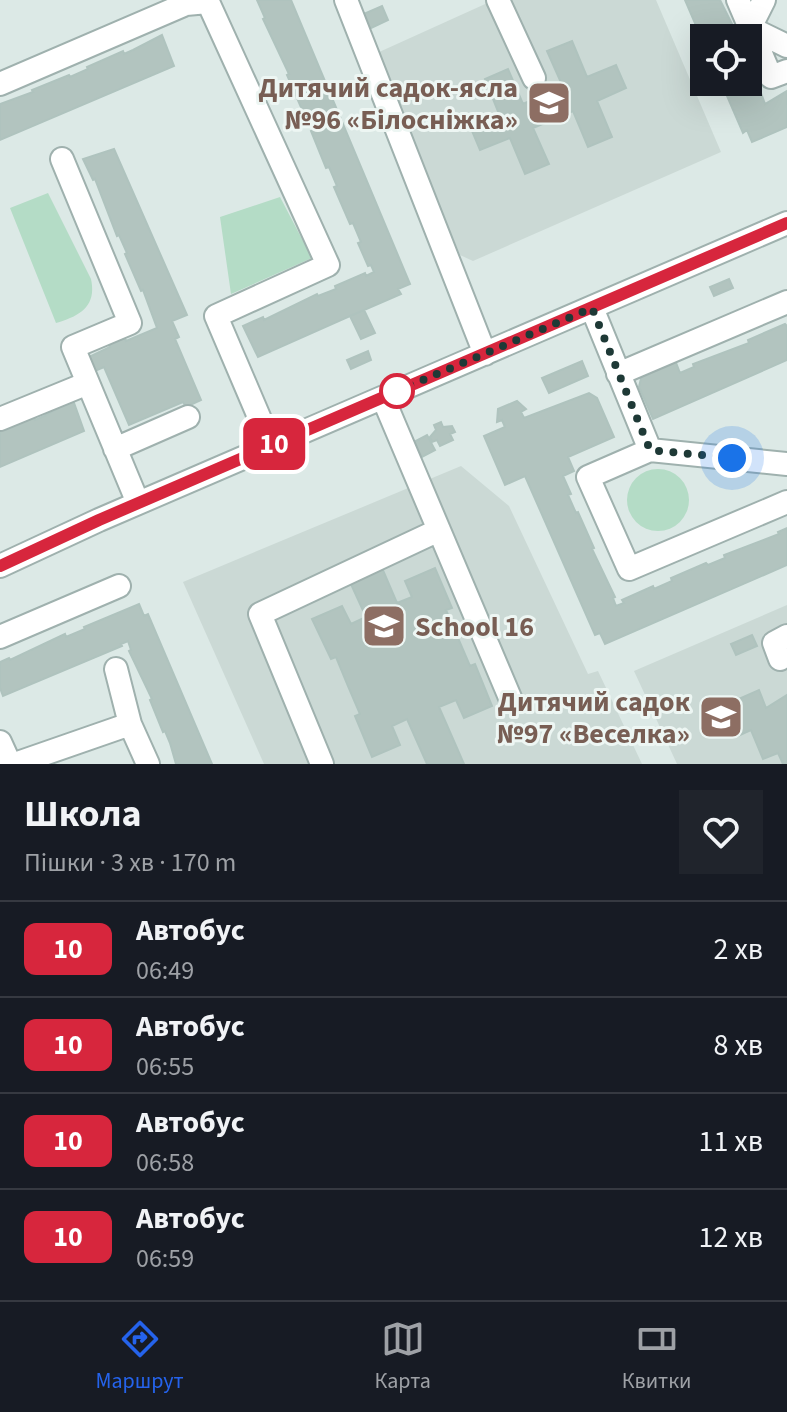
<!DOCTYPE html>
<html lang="uk">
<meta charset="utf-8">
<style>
body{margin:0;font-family:"Source Sans 3",sans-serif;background:#20242c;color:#f1f3f6;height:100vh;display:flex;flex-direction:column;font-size:30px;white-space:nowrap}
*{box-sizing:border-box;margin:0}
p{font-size:26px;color:#9ea1a6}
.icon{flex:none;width:44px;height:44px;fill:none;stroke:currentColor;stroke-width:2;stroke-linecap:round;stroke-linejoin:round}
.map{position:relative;height:764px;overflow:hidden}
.details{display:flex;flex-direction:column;background:#171b24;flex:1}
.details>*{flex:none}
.badge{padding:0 16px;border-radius:12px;font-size:28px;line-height:52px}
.fabs{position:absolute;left:690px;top:24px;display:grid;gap:16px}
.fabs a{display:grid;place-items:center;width:72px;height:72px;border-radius:0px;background:#171b24;box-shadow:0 8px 32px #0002;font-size:40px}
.you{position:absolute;width:40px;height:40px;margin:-20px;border:6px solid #fff;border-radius:50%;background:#1a73e8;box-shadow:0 0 0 12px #1a73e833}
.map>.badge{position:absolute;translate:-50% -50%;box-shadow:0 0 0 4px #fff}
.round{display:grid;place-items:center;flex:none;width:84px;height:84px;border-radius:0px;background:#20242c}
.head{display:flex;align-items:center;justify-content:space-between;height:136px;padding:0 24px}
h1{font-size:38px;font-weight:700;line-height:60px}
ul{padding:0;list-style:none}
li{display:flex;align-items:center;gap:24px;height:96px;padding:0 24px;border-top:2px solid #363941}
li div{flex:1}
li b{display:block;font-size:30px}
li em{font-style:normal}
li .badge{min-width:88px;font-weight:700;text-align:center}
.tabs{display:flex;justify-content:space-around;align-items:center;height:112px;border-top:2px solid #363941;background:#171b24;font-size:22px;color:#9ea1a6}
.tabs a{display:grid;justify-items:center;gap:4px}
.tabs .current{color:#2563eb}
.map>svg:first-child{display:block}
</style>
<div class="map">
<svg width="787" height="764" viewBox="0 0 787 764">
<rect width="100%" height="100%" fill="#dce9e6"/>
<path fill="#cbd9d5" d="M494,0h162l65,152 -248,109 -13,-6 -83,-202z
M461,466l48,40 79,168 10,-3 44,93h-378l-81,-182z
M787,605v159h-110l-43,-93z"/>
<path fill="#b4dcc6" d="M48,193l43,86c6,28 -12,37 -35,44l-46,-115z
M280,197l32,61 -81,36 -11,-77z
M627 500a31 31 0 1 1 62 0a31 31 0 1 1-62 0Z"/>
<path fill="#b2c4bf" stroke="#afc3be" stroke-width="2" d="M257,0h34l119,284 -12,5 3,5 -37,16 11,23 -14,6 -11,-23 -92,41 -15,-31 20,-9 1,3 53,-26 1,2 18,-7 -1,-3 30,-13 1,3 8,-4 -3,-7 -3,1 -10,-23 3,-1 -8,-19 -3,1 -16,-37 3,-1 -8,-19 -3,1 -15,-37 2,-1 -4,-10 -4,-9 -2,1 -16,-37 2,-1 -26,-55 2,-1z
M685,0h35l19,38h-35v6z
M382,6l6,14 -23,11 -6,-15z
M162,35l12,31 -174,74v-36l33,-12 -1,-2 37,-15 1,2 18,-8 -1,-2 36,-16 1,3 9,-4z
M572,41l15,36 29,-12 10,23 -29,13 15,36 -24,10 -15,-36 -40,17 16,36 -24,10 -15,-36 -30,12 -10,-24 29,-12 -14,-35 23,-10 15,35 11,-5 -3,-8 18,-7 3,7 11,-4 -16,-36z
M748,66h3l14,38 22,-13v36l-35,15 -5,-12 -4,3 -22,-51h27z
M114,149l73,166 -15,6 7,16 -4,2 26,61 -15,7 -3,-5 -54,23 -25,-58 -9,4 -6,-14 21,-10 -3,-6 16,-7 3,7 31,-13 -14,-38 -2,1 -16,-37 2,-1 -8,-18 -2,1 -22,-57 -2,1 -10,-21z
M729,279l4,9 -19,8 -4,-9z
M364,310l11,23 -14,6 -11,-23z
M785,324l2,2v34l-134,59 -14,-32 3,-13 33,-14 5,13 14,-6 -1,-3 56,-21 -1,-3z
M368,351l3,9 -20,9 -4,-9z
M582,361l6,15 -39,17 -7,-15z
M589,393l8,5 17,39 -46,20 6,14 -11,5 8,18 -3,1 8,18 2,-1 16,36 -2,1 23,48 -2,1 3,8 8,-3 -2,-3 31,-14 1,3 18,-8 -1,-3 35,-15 2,2 17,-7 -1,-3 55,-21 -1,-2 9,-4v37l-182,79 -5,-11 -5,2 -70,-159 -20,9 -21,-49 21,-9 -3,-7 -5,2 1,-13 19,-8 9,8 -5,3 3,6z
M73,400l11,31 -84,36v-35l34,-15 1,3 9,-4z
M441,422l2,5 9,-1 3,6 -5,2 3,6 -13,6 -3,-6 -5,2 -2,-5 6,-7 -2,-5z
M427,435l8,15 -13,7 -8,-15z
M382,568l15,35 15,-6 -7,-16 30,-13 17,40 -6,2 24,56 5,-2 17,42 -28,12 -8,-18 -17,7 25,57h-37l-20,-45 -15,7 8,19 -28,12 -17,-41 5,-2 -12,-28 -12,-29 -5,2 -19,-40 30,-13 9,18 15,-7 -16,-35z
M139,604l5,12 4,-2 64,150h-36l-6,-21 -5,-12 -2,1 -13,-32 2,-1 -23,-48 2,-1 -3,-9 -7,3 1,2 -119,50 -3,-8v-26l9,-4 1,2 55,-26 1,3 19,-8 -1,-2z
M752,635l5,11 -21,9 -5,-11z
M759,690l7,18 21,-13v69h-4l-5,-11 -15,6 -12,-29 -13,6 -13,-31z"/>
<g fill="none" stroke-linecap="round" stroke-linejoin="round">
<g stroke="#9fb1ae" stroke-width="26">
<path id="minor" d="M346,0l139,354
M498,0l36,78
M738,0l33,77 16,-6
M764,0l-14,28 37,18
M0,84l186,-80 22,-2 120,263 -112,51 55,129
M62,159l68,164 -57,24 65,156
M592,308l58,142 137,14
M618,374l169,-72
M383,398l128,302
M0,419l88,-36
M115,449l73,-32
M650,450l-62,27 41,92 158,-67
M0,566l99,-46 688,-297
M0,637l119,-51
M780,659l-6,-16 13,-7
M116,669l14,55 18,40
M0,742l10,22
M15,764l115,-40
M322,764l-62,-150 179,-84"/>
</g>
<use href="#minor" stroke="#fff" stroke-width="22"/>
</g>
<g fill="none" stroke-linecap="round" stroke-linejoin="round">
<g stroke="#fff" stroke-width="18">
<path id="line" d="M0,566l99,-46 688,-297"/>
</g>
<use href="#line" stroke="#d7263d" stroke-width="12"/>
<path stroke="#1e3936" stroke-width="8" stroke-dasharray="0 14.4" d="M397,391l195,-83 58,142 82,8"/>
</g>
<defs>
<g id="school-square" transform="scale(2.3)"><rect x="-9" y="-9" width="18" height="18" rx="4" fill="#8d6e63" stroke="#edf6f3"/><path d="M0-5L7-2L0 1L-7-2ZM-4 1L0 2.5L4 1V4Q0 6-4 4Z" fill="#fff"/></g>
</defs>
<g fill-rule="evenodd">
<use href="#school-square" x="549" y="103"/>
<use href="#school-square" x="384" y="626"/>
<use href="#school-square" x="721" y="717"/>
</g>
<circle fill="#fff" stroke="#d7263d" stroke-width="4" cx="397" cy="391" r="16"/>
<g text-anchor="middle" stroke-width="6" stroke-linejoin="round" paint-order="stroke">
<g font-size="28" font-weight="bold" fill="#785e54" stroke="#edf6f3" text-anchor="end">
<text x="518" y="97">Дитячий садок-ясла<tspan x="518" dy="32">№96 «Білосніжка»</tspan></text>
<text x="415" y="636" text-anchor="start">School 16</text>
<text x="690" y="711">Дитячий садок<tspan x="690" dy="32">№97 «Веселка»</tspan></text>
</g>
</g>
</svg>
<div class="fabs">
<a><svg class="icon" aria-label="locate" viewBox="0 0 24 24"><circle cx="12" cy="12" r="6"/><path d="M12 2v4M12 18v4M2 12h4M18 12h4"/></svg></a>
</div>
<div class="you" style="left:732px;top:458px"></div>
<b class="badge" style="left:274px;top:444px;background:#d7263d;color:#fff">10</b>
</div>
<section class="details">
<div class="head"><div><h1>Школа</h1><p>Пішки · 3 хв · 170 m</p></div><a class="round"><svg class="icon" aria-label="heart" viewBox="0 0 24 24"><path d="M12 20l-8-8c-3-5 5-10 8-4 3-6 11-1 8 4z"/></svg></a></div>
<ul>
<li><span class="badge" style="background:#d7263d;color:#fff">10</span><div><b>Автобус</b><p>06:49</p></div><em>2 хв</em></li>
<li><span class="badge" style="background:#d7263d;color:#fff">10</span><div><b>Автобус</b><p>06:55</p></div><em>8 хв</em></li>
<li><span class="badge" style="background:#d7263d;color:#fff">10</span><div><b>Автобус</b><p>06:58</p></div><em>11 хв</em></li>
<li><span class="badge" style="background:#d7263d;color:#fff">10</span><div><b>Автобус</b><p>06:59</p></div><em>12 хв</em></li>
</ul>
</section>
<nav class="tabs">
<a class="current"><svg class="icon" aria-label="directions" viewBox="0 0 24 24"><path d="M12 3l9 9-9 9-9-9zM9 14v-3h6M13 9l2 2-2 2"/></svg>Маршрут</a>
<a><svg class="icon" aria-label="map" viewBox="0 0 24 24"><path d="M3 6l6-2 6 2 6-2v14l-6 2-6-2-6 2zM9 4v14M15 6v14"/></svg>Карта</a>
<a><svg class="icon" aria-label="tickets" viewBox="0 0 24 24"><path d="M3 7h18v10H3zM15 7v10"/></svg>Квитки</a>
</nav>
